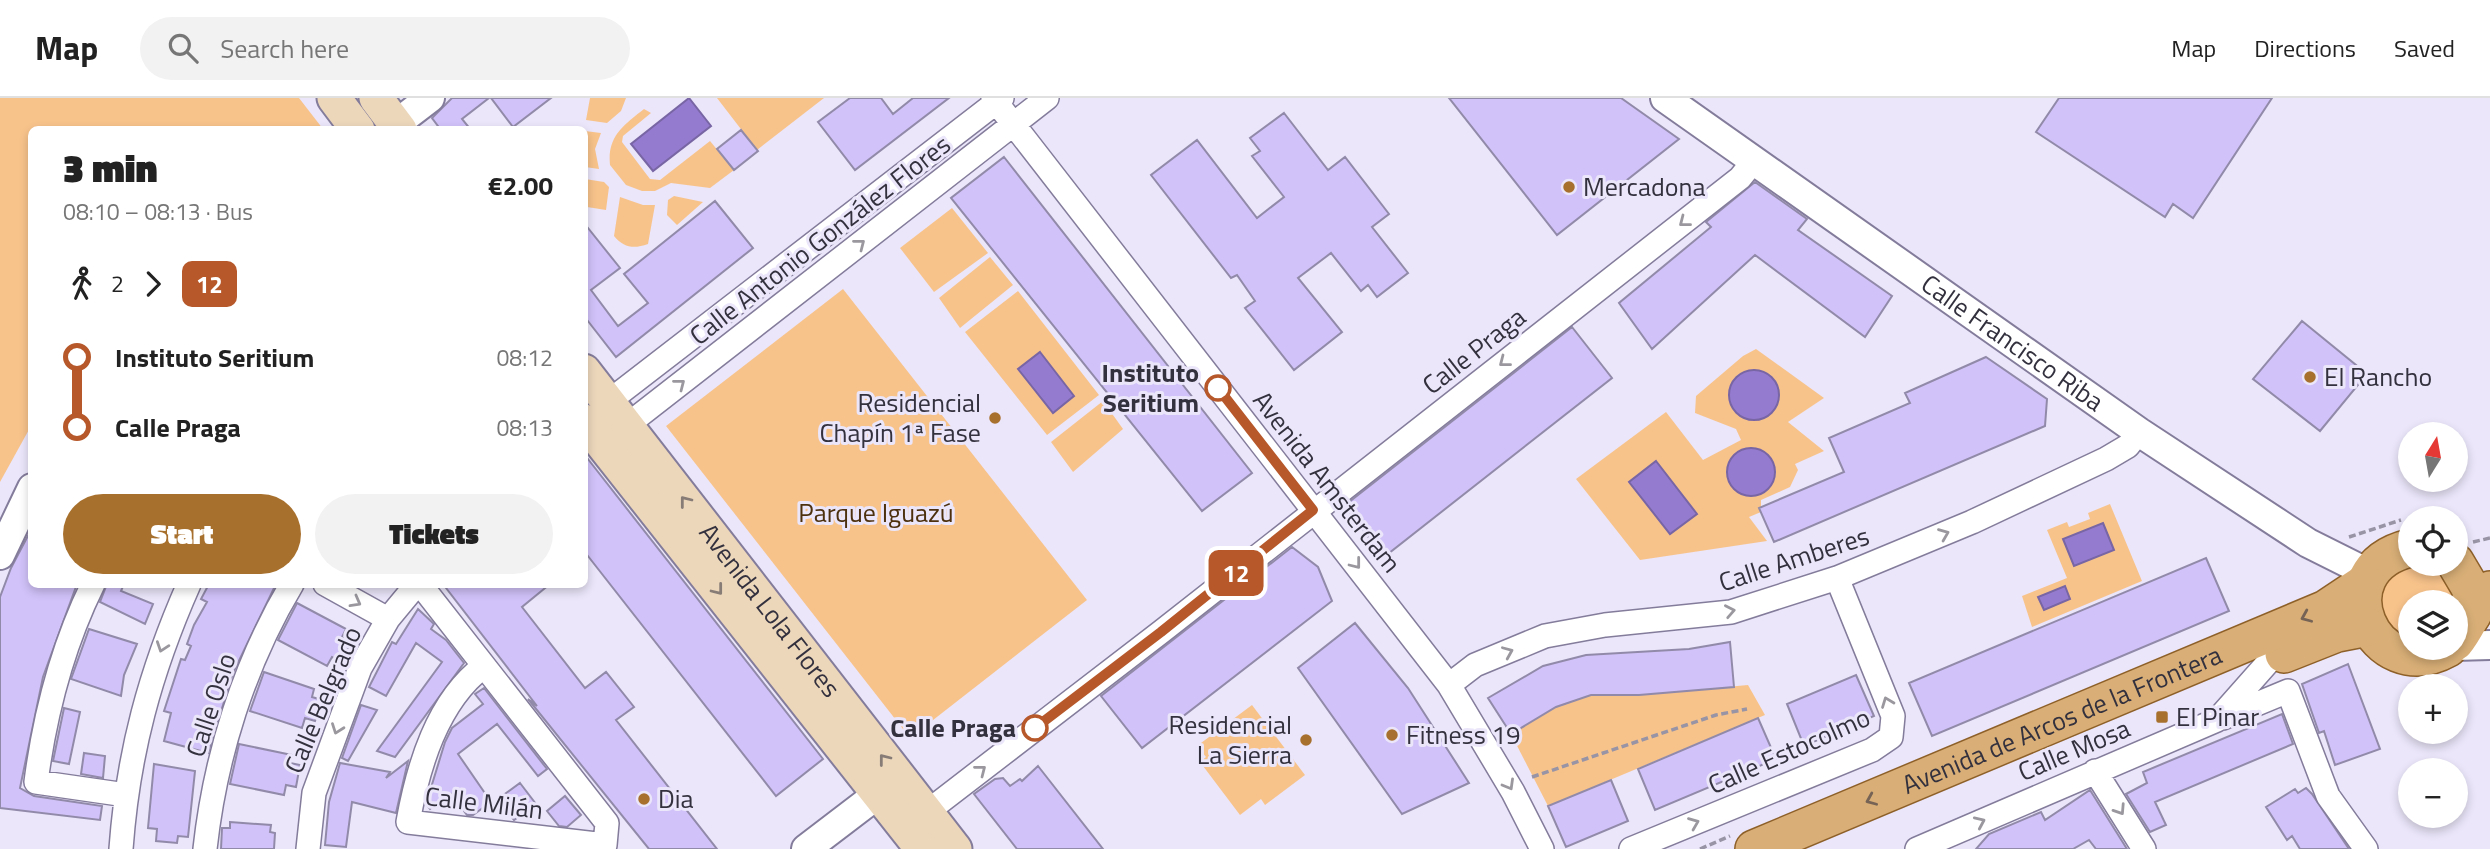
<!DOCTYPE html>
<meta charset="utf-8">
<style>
body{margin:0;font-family:"Titillium Web",sans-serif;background:#f2f2f2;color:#222;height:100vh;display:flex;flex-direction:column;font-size:26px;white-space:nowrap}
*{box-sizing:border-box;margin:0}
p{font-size:23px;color:#767676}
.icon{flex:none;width:38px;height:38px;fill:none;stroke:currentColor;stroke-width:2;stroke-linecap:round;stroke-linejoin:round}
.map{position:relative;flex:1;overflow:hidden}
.sheet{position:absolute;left:28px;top:28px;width:560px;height:462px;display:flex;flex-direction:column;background:#fff;border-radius:10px;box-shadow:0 4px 10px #0003}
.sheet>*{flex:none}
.badge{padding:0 14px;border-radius:10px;font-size:24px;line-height:46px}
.needle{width:46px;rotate:11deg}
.fabs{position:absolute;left:2398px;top:324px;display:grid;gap:14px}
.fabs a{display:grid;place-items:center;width:70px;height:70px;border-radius:50%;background:#fff;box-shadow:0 4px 10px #0003;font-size:35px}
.map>.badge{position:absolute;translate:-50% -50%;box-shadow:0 0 0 4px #fff}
.legs{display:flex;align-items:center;gap:10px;height:77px;padding:0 35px;font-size:23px}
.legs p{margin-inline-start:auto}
.overview{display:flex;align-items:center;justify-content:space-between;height:119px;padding:0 35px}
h1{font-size:38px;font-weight:800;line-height:52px}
.button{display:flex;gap:14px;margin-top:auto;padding:14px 35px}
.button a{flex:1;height:80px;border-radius:42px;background:#a8702d;color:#fff;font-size:28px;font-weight:800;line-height:80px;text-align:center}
.button a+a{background:#f2f2f2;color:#222}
ul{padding:0 35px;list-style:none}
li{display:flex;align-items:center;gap:24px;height:70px;font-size:26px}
li i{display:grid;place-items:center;width:10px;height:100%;margin:0 9px;background:currentColor}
li i::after{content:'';width:18px;height:18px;margin:-9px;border:5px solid;border-radius:50%;background:#fff}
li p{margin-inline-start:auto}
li:first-child i{background:linear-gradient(#0000 50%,currentColor 0)}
li:last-child i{background:linear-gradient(currentColor 50%,#0000 0)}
header{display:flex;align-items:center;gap:42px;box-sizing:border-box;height:98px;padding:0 35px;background:#fff;border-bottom:2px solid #e0e0e0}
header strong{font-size:33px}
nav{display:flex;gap:38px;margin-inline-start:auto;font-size:24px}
.search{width:490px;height:63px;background:#f2f2f2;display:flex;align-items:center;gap:18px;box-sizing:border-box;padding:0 24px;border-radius:38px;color:#767676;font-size:26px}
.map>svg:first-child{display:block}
</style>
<header>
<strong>Map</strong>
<div class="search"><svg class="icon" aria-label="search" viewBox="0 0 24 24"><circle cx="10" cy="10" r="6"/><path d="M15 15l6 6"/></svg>Search here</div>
<nav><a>Map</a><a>Directions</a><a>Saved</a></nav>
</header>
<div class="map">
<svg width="2490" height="751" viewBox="0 0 2490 751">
<rect width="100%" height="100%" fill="#ebe6fa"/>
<path fill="#f8c38b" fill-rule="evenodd" d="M0,0h299l24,31 -291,1 -1,296 -31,56z
M590,0h36l-5,13 -14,12 -21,-3z
M717,0h107l-67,52z
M644,11l7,4 -28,23 -1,6 28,37 10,1 50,-39 24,29 -24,18 -39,-5 -16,8h-13l-16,-6 -16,-20c-3,-29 14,-40 34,-56z
M585,33l16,2 -6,16 4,20 -14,-2z
M585,81l19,3 5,5 -3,23 -19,-3z
M674,98l29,6 -26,23 -10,-10 1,-15z
M620,99l23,8h12l-7,39c-14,5 -24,4 -34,-8z
M952,110l36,45 -54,39 -34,-44z
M990,159l23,28 -53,43 -21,-30z
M843,191l244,311 -177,138 -244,-312z
M1018,193l81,104 -52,40 -82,-103z
M1756,251l68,49 -36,24 36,29 -29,13 3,6 -8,17 -29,13v12l-12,5 18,24 -127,19 -64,-81 90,-67 37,48 38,-20 -5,-11 -41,-16 1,-17 47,-40zM1732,284l18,38c-17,-6 -25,-21 -18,-38zM1749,350c22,10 39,23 14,44l-22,1 -11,-11v-22l12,-10z
M1103,303l20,28 -50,43 -22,-30z
M2110,406l32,77 -110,46 -10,-31 45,-18 -20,-48 20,-8 2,5 21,-8 -2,-6z
M2410,466c25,0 42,12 43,38h-43v37l-11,-3 -19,-17 -2,-32z
M1748,587l17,30 -217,91 -37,-72 45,-27 35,-12h48z
M1252,607l53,70 -40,30 -4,-6 -21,16 -40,-53 6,-5 -9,-11z"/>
<path fill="#957bd0" stroke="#7865a4" stroke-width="2" d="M689,0l22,28 -58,45 -22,-27z
M1040,254l34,44 -21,17 -35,-44z
M1729 297a25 25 0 1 1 50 0a25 25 0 1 1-50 0Z
M1727 374a24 24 0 1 1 48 0a24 24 0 1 1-48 0Z
M1656,363l41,53 -27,20 -41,-52z
M2103,425l11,27 -40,16 -11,-27z
M2065,488l5,13 -26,11 -6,-13z"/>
<path fill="#d1c2f9" stroke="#928aa9" stroke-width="2" d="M452,0h37l-27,21 9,11h-30l-9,-12z
M491,0h60l-38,29z
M850,0h31l12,16 20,-16h36l-94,72 -37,-48z
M1449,0h172l58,41 -122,96z
M2059,0h213l-79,120 -20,-14 -8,13 -129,-85z
M1284,15l44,57 17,-13 44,57 -17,13 36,46 -31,24 -9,-12 -7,6 -30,-38 -33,25 44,54 -48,38 -49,-62 10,-7 -18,-26 -6,3 -80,-103 46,-35 60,78 27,-21 -32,-41 8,-5 -10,-13z
M741,32l17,21 -24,19 -17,-21z
M1004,59l248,316 -50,38 -251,-313z
M1755,84l52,37 -9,11 94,66 -27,41 -110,-82 -103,94 -33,-46 92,-76 -5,-5z
M715,103l38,47 -137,109 -32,-41v-93l36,45 -29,22 27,36 30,-23 -24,-29z
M2302,223l65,53 -47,57 -67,-52z
M1572,229l40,51 -228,179 -40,-51z
M1986,259l61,42 -2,27 -271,116 -15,-34 85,-36 -15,-34 81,-35 -5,-10z
M584,356l239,305 -47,37 -192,-245z
M32,430v56h45l-34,93 -23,111 14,8 68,10 -2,14 -100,-12v-211l11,-29z
M1292,449l26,20 14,34 -190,147 -41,-52z
M2206,460l23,53 -297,125 -23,-53z
M107,486h17l-3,7 32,13 -8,20 -45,-22z
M209,486h67l-43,89 -25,80 -44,-12 7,-28 -7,-2 17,-52 4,1 6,-14 -4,-2 7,-19 13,-23 -6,-3z
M443,486h107l-28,23 63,81 21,-16 28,35 -18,13 101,129h-68l-121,-150 9,7z
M297,505l49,26 -4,8 9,5 -10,19 -9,-4 -5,9 -49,-26z
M418,511l16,15 -3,5 15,11 18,23 -69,94 -18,-6 65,-89 -26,-19 -30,53 -17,-9 23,-45 4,2z
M1355,525l53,65 61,95 -67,31 -104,-146z
M89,531l48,15 -13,31 -3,21 -50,-17z
M1730,544l4,45 -95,8h-48l-35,12 -45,27 -23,-36 55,-32 43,-11 103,-6z
M2348,566l32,85 -45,16 -11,-34 -5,2 -17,-49z
M264,574l50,17 -2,8 10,3 -7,21 -10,-3 -3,10 -52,-17z
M1856,577l18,41 -70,30 -17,-42z
M484,590l63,81 -9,7 -41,-52 -39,30 33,48 -18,13h-6l-16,-21 -21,15 -4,-5 19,-62 7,-14 31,-24 -8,-10z
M361,607l16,5 -29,51 -6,-3z
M64,610l16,4 -11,52 -16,-3z
M2282,616l11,30 -138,58 11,23 -16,7 -24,-38 21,-11 -4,-11z
M1758,620l18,41 -121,51 -17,-41z
M239,646l53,11 -2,8 10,2 -4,22 -10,-2 -2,10 -54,-11z
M84,655l21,3 -2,22 -22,-4z
M408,663l-12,52 -44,-11 -6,45 -21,-2 4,-43 11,-39 50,9 -4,6z
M154,666l41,7 -7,66 -10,-1 -1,7 -21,-2 1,-12 -9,-1z
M1038,668l65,83h-86l-43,-55 21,-15 8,-1 7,8 10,-7 2,2z
M1611,682l17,41 -62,26 -18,-41z
M520,685l16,21 -22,16 -16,-21z
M2306,690l6,6 37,55h-49l-8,-13 -5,4 -21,-33 29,-18 3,4z
M2090,692l37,59h-31l-7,-9 -16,9h-97l13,-15 52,-22 4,8z
M565,698l16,19 -14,12 -8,-1 -12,-15z
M230,724l41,3 -1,7 5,1 -1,16h-53l1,-21h8z"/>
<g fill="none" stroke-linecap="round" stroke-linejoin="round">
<g stroke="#847c9b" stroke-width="26">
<path id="minor" d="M993,0l456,587 64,107 29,57
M608,304l394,-304
M626,328l421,-328
M93,486c-31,63 -48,129 -57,198l90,13
M325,486l63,35
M420,486l187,239 -2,22 -197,-23c10,-55 29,-121 76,-156
M1449,587l26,-20 70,-29 60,-11 126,-13 106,-34 135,-56 134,-63 22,-13 11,-14
M2223,620l65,-27 40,105 38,53
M2095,673l49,78
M927,714l234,-180 579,-454 13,-16
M121,751c7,-96 29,-177 68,-265
M205,751c10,-92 39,-185 87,-265
M308,751l6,-56 46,-125 28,-49 29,-35
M1631,751l241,-99 19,-13 2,-21 -56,-138
M1917,751l300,-129 54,-61"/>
</g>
<g stroke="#847c9b" stroke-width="32">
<g id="tertiary">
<path id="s1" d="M1665,0l474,334 169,111 62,31"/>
<path d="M396,26l34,-26"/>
<path d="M0,457l32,-67"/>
<path d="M2455,548l35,-1"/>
<path d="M806,751l72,-55"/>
</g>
</g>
<g stroke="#847c9b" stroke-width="37">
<g id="secondary">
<path d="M334,0l24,32"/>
<path d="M376,0l24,32"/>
<path id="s2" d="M584,273l371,478"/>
<path d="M584,323l338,428"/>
</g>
</g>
<g stroke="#8e6029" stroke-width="40">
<g id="primary">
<path d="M2410,450c-90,22 -37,142 38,100"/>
<path d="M2455,464l16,27 1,26"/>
<path d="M2455,544c14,-17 19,-38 35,-52"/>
<path d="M2284,556l53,-21 31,-6"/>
<path id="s3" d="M1754,751l572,-240 39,-26"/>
</g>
</g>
<path stroke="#9894a5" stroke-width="3.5" stroke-dasharray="7 3.5" stroke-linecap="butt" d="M2349,439l52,-17
M2473,444l17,-4
M1532,679l184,-62 31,-6
M1700,751l30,-13"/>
<use href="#minor" stroke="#fff" stroke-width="23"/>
<use href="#tertiary" stroke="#fff" stroke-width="28"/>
<use href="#secondary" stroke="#ecd7bb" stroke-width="33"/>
<use href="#primary" stroke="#d9af77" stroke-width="37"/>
</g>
<defs><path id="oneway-chevron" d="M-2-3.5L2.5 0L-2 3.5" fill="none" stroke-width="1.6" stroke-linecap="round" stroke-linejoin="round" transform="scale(1.75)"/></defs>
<g stroke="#9a989e">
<use href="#oneway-chevron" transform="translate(1684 124) rotate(142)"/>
<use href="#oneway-chevron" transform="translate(860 146) rotate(-38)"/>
<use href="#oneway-chevron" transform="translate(1504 264) rotate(142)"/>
<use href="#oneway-chevron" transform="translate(680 286) rotate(-38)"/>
<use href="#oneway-chevron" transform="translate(1944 436) rotate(-22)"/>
<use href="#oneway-chevron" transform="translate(1356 466) rotate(52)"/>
<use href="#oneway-chevron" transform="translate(356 504) rotate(29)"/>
<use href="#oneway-chevron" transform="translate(1730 513) rotate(-11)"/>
<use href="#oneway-chevron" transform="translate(162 549) rotate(109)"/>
<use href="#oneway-chevron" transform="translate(1508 554) rotate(-23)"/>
<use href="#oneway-chevron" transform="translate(1887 604) rotate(-111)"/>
<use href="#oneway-chevron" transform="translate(337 631) rotate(110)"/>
<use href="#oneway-chevron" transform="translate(981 672) rotate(-38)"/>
<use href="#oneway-chevron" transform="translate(1509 687) rotate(60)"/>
<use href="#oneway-chevron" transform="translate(2120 712) rotate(57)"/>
<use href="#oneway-chevron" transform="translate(1980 724) rotate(-24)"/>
<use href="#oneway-chevron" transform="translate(1694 725) rotate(-22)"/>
</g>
<g stroke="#877c76">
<use href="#oneway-chevron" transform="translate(685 403) rotate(-128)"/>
<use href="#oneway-chevron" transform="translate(718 492) rotate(52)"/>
<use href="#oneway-chevron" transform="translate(884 661) rotate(-128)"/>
</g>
<g stroke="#766355">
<use href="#oneway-chevron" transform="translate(2306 519) rotate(157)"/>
<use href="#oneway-chevron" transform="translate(1871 702) rotate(157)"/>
</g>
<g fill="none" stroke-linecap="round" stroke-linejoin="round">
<g stroke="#fff" stroke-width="16">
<path id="line-1" d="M1035,630l126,-96 152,-122 -95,-122"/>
</g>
<use href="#line-1" stroke="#b6582a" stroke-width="10"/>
</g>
<g fill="#a8702d" stroke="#ebe6fa" stroke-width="2.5">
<circle cx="1569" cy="89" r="7"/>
<circle cx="2310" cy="279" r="7"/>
<circle cx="995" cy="320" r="7"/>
<rect x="2155" y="612" width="14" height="14" rx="3.5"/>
<circle cx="1392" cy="637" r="7"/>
<circle cx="1306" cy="642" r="7"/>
<circle cx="644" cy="701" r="7"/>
</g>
<g fill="#fff" stroke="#b6582a" stroke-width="3.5">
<circle cx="1218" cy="290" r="12"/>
<circle cx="1035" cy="630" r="12"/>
</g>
<g text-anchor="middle" stroke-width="6" stroke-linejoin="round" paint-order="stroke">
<g font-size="26" fill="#34313e" stroke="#ebe6fa" text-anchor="start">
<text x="1583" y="98">Mercadona</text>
<text x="2324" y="288">El Rancho</text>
<text x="981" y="314" text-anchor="end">Residencial<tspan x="981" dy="30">Chapín 1ª Fase</tspan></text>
<text x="2176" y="628">El Pinar</text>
<text x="1292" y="636" text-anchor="end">Residencial<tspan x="1292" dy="30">La Sierra</tspan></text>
<text x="1406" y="646">Fitness 19</text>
<text x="658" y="710">Dia</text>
</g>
<g font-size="26" fill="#34313e" stroke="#ebe6fa">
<text transform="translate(820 142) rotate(-38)" y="9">Calle Antonio González Flores</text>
<text dy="9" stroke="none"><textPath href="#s1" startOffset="425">Calle Francisco Riba</textPath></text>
<text transform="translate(1474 253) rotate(-38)" y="9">Calle Praga</text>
<text transform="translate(1327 384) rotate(52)" y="9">Avenida Amsterdam</text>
<text transform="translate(1794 461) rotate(-18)" y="9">Calle Amberes</text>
<text dy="9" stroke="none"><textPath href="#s2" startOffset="303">Avenida Lola Flores</textPath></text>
<text transform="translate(323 602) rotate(-67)" y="9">Calle Belgrado</text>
<text transform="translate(211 607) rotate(-72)" y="9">Calle Oslo</text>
<text dy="9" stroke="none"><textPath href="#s3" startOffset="334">Avenida de Arcos de la Frontera</textPath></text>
<text transform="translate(2074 652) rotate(-23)" y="9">Calle Mosa</text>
<text transform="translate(1789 653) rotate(-24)" y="9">Calle Estocolmo</text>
<text transform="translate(484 705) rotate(7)" y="9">Calle Milán</text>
</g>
<g font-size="26" font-weight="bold" fill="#34313e" stroke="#ebe6fa" text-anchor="end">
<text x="1199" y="284">Instituto<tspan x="1199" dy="30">Seritium</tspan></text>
<text x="1016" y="639">Calle Praga</text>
</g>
<g font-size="26" fill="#4d310f" stroke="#ebe6fa">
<text x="876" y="424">Parque Iguazú</text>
</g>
</g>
</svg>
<div class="fabs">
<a><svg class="needle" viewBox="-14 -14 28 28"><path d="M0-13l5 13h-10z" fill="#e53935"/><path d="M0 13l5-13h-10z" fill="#767676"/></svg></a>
<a><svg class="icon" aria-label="locate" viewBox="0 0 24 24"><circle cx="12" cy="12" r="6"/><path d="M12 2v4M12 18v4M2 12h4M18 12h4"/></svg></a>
<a><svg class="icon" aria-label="layers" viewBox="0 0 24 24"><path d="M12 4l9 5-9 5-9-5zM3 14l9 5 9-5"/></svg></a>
<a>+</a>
<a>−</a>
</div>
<b class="badge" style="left:1236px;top:475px;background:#b6582a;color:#fff">12</b>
<section class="sheet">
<div class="overview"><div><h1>3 min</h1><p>08:10 – 08:13 · Bus</p></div><b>€2.00</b></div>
<div class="legs"><svg class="icon" aria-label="walk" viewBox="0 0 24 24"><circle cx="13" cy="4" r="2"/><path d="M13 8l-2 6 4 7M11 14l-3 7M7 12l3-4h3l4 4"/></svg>2<svg class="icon" aria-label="forward" viewBox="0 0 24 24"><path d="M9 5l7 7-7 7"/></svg><b class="badge" style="background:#b6582a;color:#fff">12</b></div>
<ul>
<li><i style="color:#b6582a"></i><b>Instituto Seritium</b><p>08:12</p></li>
<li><i style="color:#b6582a"></i><b>Calle Praga</b><p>08:13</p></li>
</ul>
<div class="button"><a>Start</a><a>Tickets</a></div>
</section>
</div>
